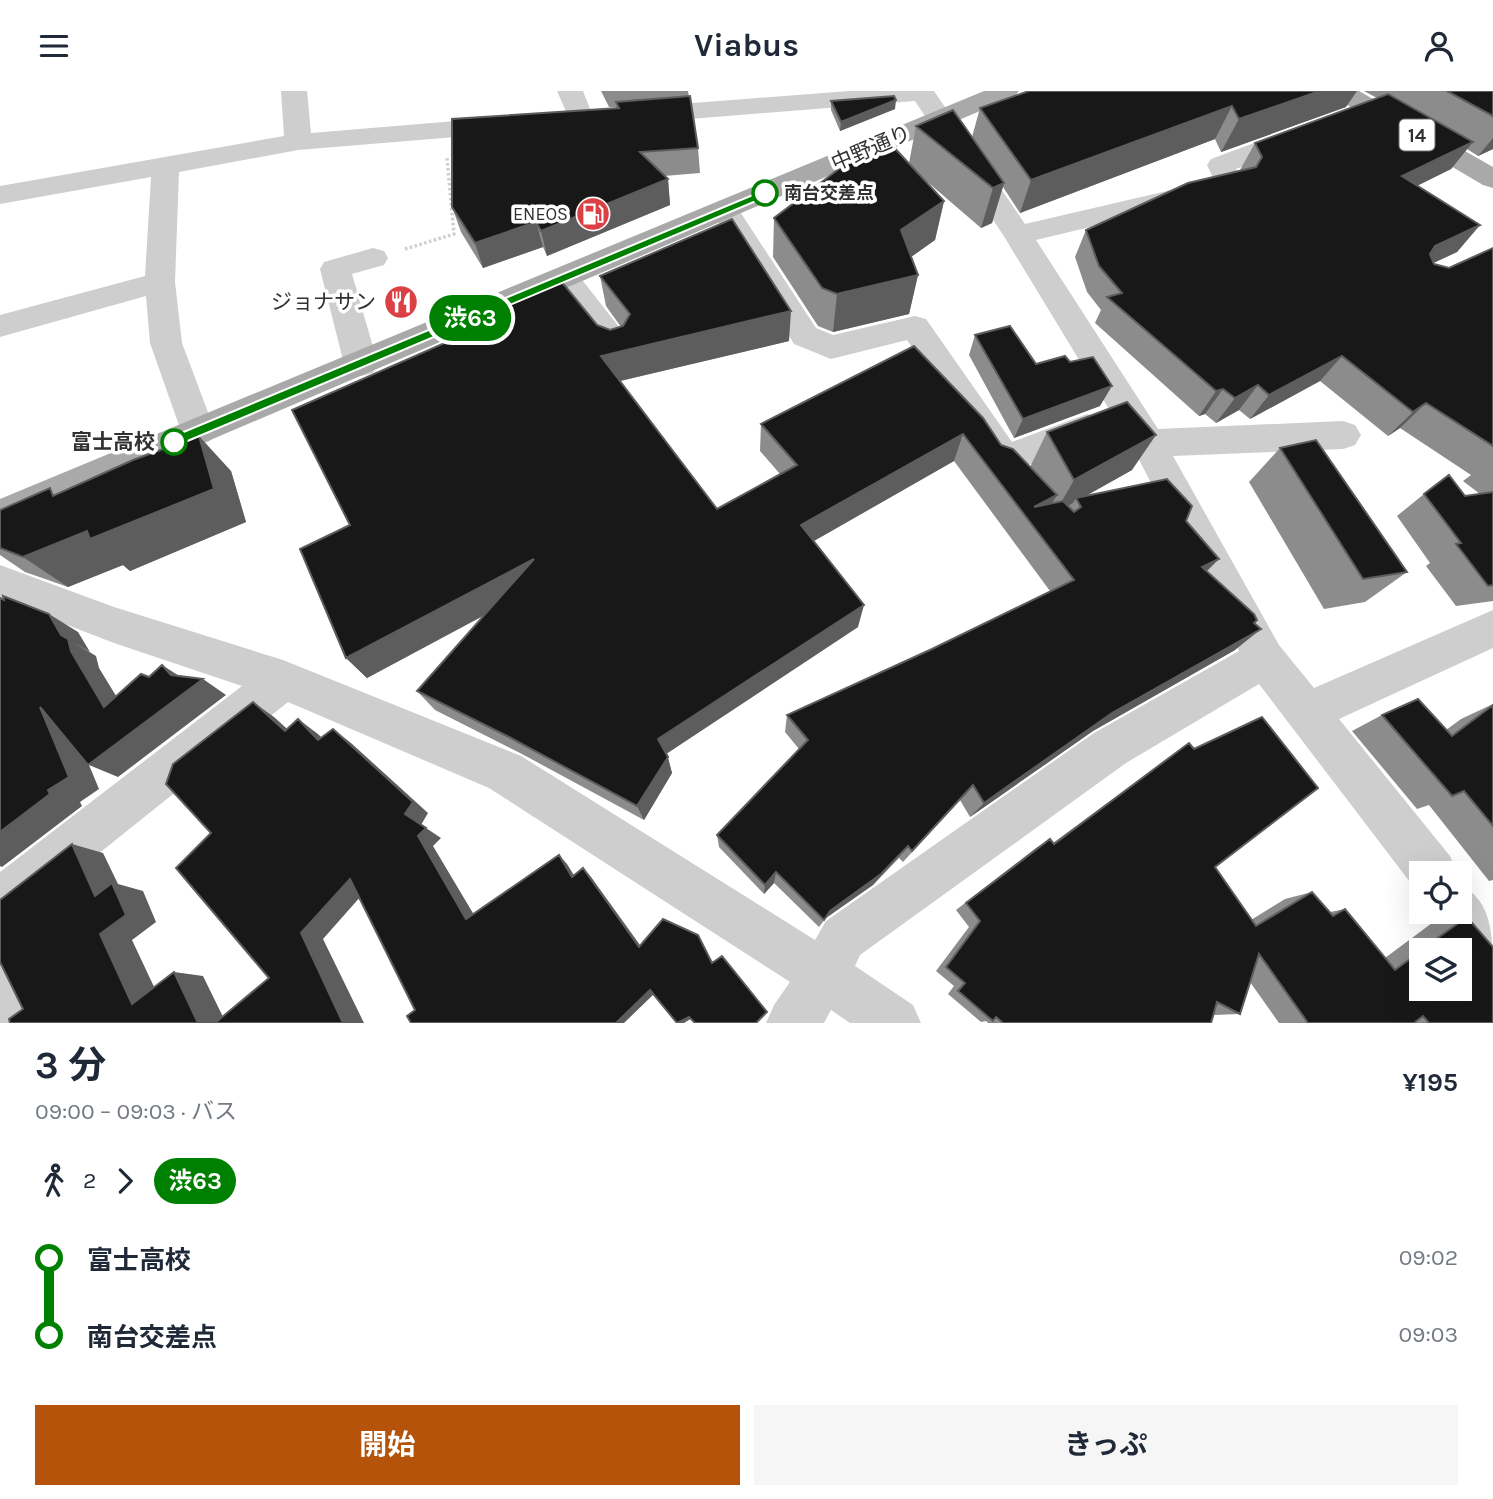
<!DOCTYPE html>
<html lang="ja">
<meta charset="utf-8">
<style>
body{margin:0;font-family:Karla,"Noto Sans JP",sans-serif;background:#f6f6f7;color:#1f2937;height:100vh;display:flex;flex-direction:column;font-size:26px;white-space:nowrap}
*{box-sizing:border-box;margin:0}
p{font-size:23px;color:#747a83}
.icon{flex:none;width:38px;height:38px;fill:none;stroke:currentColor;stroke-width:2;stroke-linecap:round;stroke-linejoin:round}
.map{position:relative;height:932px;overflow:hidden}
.panel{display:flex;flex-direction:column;background:#fff;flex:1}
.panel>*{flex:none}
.badge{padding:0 14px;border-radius:23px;font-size:24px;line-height:46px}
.fabs{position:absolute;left:1409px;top:770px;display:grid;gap:14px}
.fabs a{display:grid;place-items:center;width:63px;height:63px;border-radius:0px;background:#fff;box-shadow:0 7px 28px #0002;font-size:35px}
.map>.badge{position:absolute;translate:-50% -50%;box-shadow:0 0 0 4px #fff}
.legs{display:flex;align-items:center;gap:10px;height:77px;padding:0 35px;font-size:23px}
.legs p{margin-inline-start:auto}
.overview{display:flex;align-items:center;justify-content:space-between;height:119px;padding:0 35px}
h1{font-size:38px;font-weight:700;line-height:52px}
.cta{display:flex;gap:14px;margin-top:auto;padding:14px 35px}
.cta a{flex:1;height:80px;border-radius:0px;background:#b45309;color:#fff;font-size:28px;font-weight:700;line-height:80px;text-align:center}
.cta a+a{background:#f6f6f7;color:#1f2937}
ul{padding:0 35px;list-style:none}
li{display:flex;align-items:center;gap:24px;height:77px;font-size:26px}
li i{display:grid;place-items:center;width:10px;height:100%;margin:0 9px;background:currentColor}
li i::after{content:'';width:18px;height:18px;margin:-9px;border:5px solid;border-radius:50%;background:#fff}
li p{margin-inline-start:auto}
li:first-child i{background:linear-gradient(#0000 50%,currentColor 0)}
li:last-child i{background:linear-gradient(currentColor 50%,#0000 0)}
header{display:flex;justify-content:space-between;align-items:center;height:91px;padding:0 35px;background:#fff;font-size:32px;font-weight:700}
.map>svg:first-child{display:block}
</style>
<header><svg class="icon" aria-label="menu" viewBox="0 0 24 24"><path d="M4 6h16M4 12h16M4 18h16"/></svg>Viabus<svg class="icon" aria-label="person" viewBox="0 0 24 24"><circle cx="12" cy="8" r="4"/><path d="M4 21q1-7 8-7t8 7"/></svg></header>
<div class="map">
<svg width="1493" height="932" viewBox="0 0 1493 932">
<rect width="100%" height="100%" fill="#fff"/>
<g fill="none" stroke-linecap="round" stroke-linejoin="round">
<path stroke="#cecece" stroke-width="3.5" stroke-dasharray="2.5 2.5" stroke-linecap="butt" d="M405,158l49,-15 -7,-76"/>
<path fill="#cecece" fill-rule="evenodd" d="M281,0h26l4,42 193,-16 9,2 4,6 -4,6 -9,2 -206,17 -119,22 -4,110 7,61 33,88 -5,10 -12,4 -12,-4 -5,-10 -31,-88 -4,-47 -146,41v-22l145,-39 6,-99 -151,27v-18l284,-50z
M557,0h26l11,28 -4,6 -9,2 -9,-2z
M849,0h85l91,133 189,-44 -7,-15 4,-6 78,-29 9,-2 9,2 4,6 -4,6 -71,27 8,16 -4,6 -204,49 122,189 185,-8 12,4 6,10 -6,10 -12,4 -170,7 106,189 35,43 179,-78v38l-154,71 111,137 7,17h-36v19l-5,-2 -157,-206 -133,79 -266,192 -5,11 58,39 8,18h-71l-19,-13 -7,13h-58l8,-18 16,-23 -301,-194 -201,-86 -271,217 -17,7v-54l242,-186 -128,-43 -114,-44v-34l114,42 169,53 238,96 294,184 11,-19 268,-188 145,-82 -104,-199 -130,-214 -90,-137 -274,22 -9,-3 -4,-5 4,-5 9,-3z
M725,110l10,3 81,124 17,7 82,-19 11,3 86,123 75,-28 12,4 5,10 -5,10 -94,36 -13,-4 -85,-130 -76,19 -37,-15 -83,-134 4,-6z
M373,157l11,3 4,7 -4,7 -32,9 26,90 -5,9 -12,3 -12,-3 -5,-9 -24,-95 4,-7z
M564,177l11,3 52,66 5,8 -5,8 -11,4 -11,-4 -52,-68 -4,-7 4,-7z
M1460,793c33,18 33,52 33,93l-18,-7 -32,-45 -6,-13h23z
M0,868l18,7 22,57h-40z"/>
<path fill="#a9a9a9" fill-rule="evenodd" d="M984,0h35l-4,5 -1015,434v-31z
M1328,0h31l134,76v21l-10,-3 -151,-89z"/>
</g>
<path fill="#8c8c8c" d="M601,0h87l10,57 2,25 -36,3 4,3 2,26 -123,51 -4,-9 -60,21 -22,-36 -9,-25 164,-98v-2h-7z
M1364,0h129v58l-15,7 -11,-7 -16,20 -34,17 63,39 -23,27 -24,11 1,1 15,4 44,-20v353l-37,5 -30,-40 4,-3 -33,-47 27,-22 41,2 15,-2 -17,-13 8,-6 -71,-47 -12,8 -68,-55 -70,38 -11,-9 -23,13 -11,-9 -6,2 -104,-93 6,-13 -14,-18 -12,-35 11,-27 154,-60 15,-27 122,-45z
M1021,4l325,12 -125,45 -6,-13 -195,74 -17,-26 -11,36 -11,5 -57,-49 20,22 -9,39 -24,17 7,18 -9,39 -76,18 -15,-6 -45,-69 1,-39 135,-55 7,-37 56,11 8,-29z
M831,10l64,8 -55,22 -9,-21z
M600,185l189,65 -169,40 97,128 63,-35 -20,-23 1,-27 153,-78 87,99 29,22 17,-35 85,38 -47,26 101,25 21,50 47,52 -19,27 -142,81 -123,86 -10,-17 -57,62 -4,-4 -26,27 -48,34 -6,8 -45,-44 -10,11 -45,-47 -2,-12 82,-86 -14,-17 2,-17 145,-66 118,-58 -96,-130 -140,80 44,86 -192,127 6,19 -28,47 -122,-66 -87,-44 -18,-19 68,-76 -118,63 -21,-20 4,-133 247,-200 13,5 11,-3 -15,-21z
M975,244l61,29 64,42 -86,32 -45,-83z
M1280,357l127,124 -42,30 -41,7 -75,-127z
M231,380l15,51 -116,49 -7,-6 -55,22 -43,-15 -25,-17v-45l57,-16z
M1493,613v176l-4,1 -60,-76 -12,4 -65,-78 30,-16 64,15 15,-11z
M1189,652l26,124 36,53 34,-21 27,-7 18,20 15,-3 40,49 47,-35 35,-6 26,106h-214l-29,-41 -10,32 -26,1 -3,8h-223l-2,-2 -5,1 -33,-28 6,-8 -18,-15 33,-44 -13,-17 80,-62 14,-9 3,4z"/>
<path fill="#5d5d5d" d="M1320,0h37l-11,16 -125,45 18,-33z
M896,9l-1,9 -55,22 1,-9z
M1232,15l-17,33 -195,74 11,-33z
M1493,47v11l-15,7z
M1473,51l-22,27 -69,34 20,-27z
M668,88l2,26 -123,51 -6,-25z
M1004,92l-12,40 -11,5 12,-40z
M944,110l-9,39 -41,29 7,-39z
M536,131l7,25 -60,21 -8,-25z
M1480,134l-23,27 -45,21 23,-27z
M918,184l-9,39 -76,18 4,-38z
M791,220l-2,30 -182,43 -6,-28z
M1342,265l-22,25 -70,38 19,-24z
M1258,294l-19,25 -23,13 19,-25z
M1112,295l-12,20 -86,32 9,-19z
M1223,298l-18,25 -6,2 17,-25z
M1426,312l-26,25 -12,8 25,-24z
M963,343l-9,27 -156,89 3,-25z
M1156,344l-24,35 -55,31 -1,-3 -3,5 -18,10 19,-33z
M199,345l32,35 15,51 -116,49 -7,-6 -55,22 -45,-30z
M1057,404l-15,25 -8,-13z
M534,468l10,24 -177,95 -21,-20z
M1219,468l-23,23 6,-15z
M864,514l-6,22 -195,129 -5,-17z
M49,523l29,18 12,20 -29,-17z
M1261,538l-26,21 -142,81 -123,86 14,-14 128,-90z
M68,548l28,17 3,12 33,54 -28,-15 -33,-56z
M162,574l25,16 16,-2 23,16 -108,82 -29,-12 10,24 -19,13 2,4 -80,61 -2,-1v-34l48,-42 -8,-83 31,15 100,-47z
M253,611l21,15 31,28 -20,-14z
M298,628l20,15 19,19 -19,-13z
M333,638l18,14 77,70 -7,12 -16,-11z
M668,666l4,16 -28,47 -7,-14z
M426,737l15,10 -8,8 47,79 -14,-6 -48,-83z
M72,753l31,9 15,31 25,7 13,31 -24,18 31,66 -31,-2 -32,-70 -5,-38z
M908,755l-35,39 -49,34 6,-8z
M559,764l8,9 13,21 -8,-8z
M583,777l8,9 54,75 -6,-5z
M776,781l-2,11 -10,11 1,-9z
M350,788l19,8 -46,52 41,84h-21l-42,-90z
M174,881l29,4 23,47h-28z
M650,899l5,3 -31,30h-8z
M689,926l3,1 -8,5h-6z"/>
<path fill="#181818" stroke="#5d5d5d" stroke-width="2" d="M1029,0h291l-81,28 -7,-13 -201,74 -51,-72z
M1447,0h46v25z
M1388,3l85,48 -71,34 78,49 -45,21 -5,8 4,10 15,4 44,-20v198l-67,-43 -13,9 -71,-56 -73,39 -11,-10 -23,13 -12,-9 -7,2 -109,-94 15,-4 -23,-27 -13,-36 102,-47 68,-16 6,-10 -7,-14z
M690,5l8,52 -58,4 28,27 -127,52 -5,-9 -61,21 -23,-36v-88l167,-11 -3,-6z
M894,5l2,4 -55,22 -10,-21z
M953,19l51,73 -11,5 -77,-62z
M888,50l56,60 -43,29 17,45 -81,19 -15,-6 -48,-70 78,-59z
M732,128l59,92 -190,45 116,153 80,-44 -36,-41 153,-78 69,72 18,27 12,4 44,46 -23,12 29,-6 11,11 7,-5 -5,-9 91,-19 25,27 -6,15 33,38 -17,8 52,47 3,6 -3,3 7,6 -149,84 -128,90 -11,-18 -61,66 -4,-5 -27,28 -51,37 -6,9 -48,-48 -11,13 -48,-50 91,-95 -21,-25 145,-66 142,-69 -111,-146 -162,91 63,80 -206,134 10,18 -31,49 -128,-69 -92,-46 117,-132 -188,99 -46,-109 50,-24 -58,-115 187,-82 -2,-14 84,-33 36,44 13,5 13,-4 7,-12 -30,-38z
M1010,235l26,38 29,-8 5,6 23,-5 19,29 -89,33 -48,-84z
M1127,311l29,33 -82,45 -27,-48z
M199,345l15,53 -124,50 -3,-8 -64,26 -23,-9v-38l50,-22 3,8 80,-36z
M1316,349l91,132 -44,7 -83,-131z
M1449,384l16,21 28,-4v93l-5,1 -32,-42 5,-1 -37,-49z
M3,505l46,18 12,21 7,4 3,12 33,56 37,-33 8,3 13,-12 9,10 32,4 -115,86 -48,-58 29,70 -21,13 2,4 -50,38v-234l4,2z
M1418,608l34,37 41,-31v121l-29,-35 -12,5 -70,-81z
M253,611l32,29 13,-12 20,21 15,-11 80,73 -8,12 21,14 -8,8 48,83 93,-64 13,22 11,-9 56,79 24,-28 35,16 14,28 10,-7 45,56 -11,11h-61l-6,-6 -12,6 -27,-33 -34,33h-205l-4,-7 8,-6 -65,-131 -49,54 42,90h-128l54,-45 -93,-110 35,-35 -45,-49 7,-20z
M1262,626l56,71 -103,79 41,59 56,-34 21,24 12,-7 50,61 26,-19v38h39v-39h-39l46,-33 26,30v76h-64l-6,-7 -9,7h-106l-49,-69 -19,60 -23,-12 -6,21h-208l-7,-6 -3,4 -35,-30 7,-8 -19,-16 34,-46 -14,-18 84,-64 4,5 135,-101 5,6z
M72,753l23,52 17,-13 14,32 -26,19 32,70 42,-32 24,51h-188l-1,-4 14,-10 -23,-47v-62z"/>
<path fill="#008000" stroke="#fff" stroke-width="2" d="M765,99l3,1v5l-590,249 -4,2 -6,-5 1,-4z"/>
<defs>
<g id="fuel-disc" transform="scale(1.75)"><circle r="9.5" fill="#db4044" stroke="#fff"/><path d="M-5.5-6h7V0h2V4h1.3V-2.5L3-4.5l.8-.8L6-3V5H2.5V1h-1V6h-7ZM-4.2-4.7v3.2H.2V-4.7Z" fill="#fff"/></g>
<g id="restaurant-disc" transform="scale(1.75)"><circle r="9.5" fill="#db4044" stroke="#fff"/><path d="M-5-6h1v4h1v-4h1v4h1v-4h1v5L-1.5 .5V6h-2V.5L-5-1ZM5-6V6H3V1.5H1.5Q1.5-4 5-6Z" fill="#fff"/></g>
</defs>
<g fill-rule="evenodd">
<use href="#fuel-disc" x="593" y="123"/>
<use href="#restaurant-disc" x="401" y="211"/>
</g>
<g fill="#fff" stroke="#008000" stroke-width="3.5">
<circle cx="765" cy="102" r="12"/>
<circle cx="174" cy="351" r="12"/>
</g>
<g text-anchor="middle" stroke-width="7" stroke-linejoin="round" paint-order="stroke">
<g font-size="18" font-weight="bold" fill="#313131" stroke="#fff" text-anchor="start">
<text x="784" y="108">南台交差点</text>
</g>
<g font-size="18" fill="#313131" stroke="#fff" text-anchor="end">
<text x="568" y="129">ENEOS</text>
</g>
<rect fill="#fff" stroke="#6f6f6f" stroke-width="2" x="1399.5" y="28.5" width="35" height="31" rx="5"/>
<g font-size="19" font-weight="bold" fill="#313131">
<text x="1417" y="51">14</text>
</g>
<g font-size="21" fill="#313131" stroke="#fff">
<text transform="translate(871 57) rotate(-23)" y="7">中野通り</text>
</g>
<g font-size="21" fill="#313131" stroke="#fff" text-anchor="end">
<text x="376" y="218">ジョナサン</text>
</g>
<g font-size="21" font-weight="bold" fill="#313131" stroke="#fff" text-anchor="end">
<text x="155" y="358">富士高校</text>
</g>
</g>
</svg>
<div class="fabs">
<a><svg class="icon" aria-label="locate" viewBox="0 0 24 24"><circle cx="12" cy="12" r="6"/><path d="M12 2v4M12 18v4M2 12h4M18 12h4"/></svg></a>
<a><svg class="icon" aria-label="layers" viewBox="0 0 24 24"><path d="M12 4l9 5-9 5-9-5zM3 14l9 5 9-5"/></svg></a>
</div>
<b class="badge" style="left:470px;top:227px;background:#008000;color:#fff">渋63</b>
</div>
<section class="panel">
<div class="overview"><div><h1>3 分</h1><p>09:00 – 09:03 · バス</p></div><b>¥195</b></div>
<div class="legs"><svg class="icon" aria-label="walk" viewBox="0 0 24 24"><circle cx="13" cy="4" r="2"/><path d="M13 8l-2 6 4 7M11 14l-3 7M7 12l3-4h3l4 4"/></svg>2<svg class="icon" aria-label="forward" viewBox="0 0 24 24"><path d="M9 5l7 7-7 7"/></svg><b class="badge" style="background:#008000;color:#fff">渋63</b></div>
<ul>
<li><i style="color:#008000"></i><b>富士高校</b><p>09:02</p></li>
<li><i style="color:#008000"></i><b>南台交差点</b><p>09:03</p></li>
</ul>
<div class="cta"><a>開始</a><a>きっぷ</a></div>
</section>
